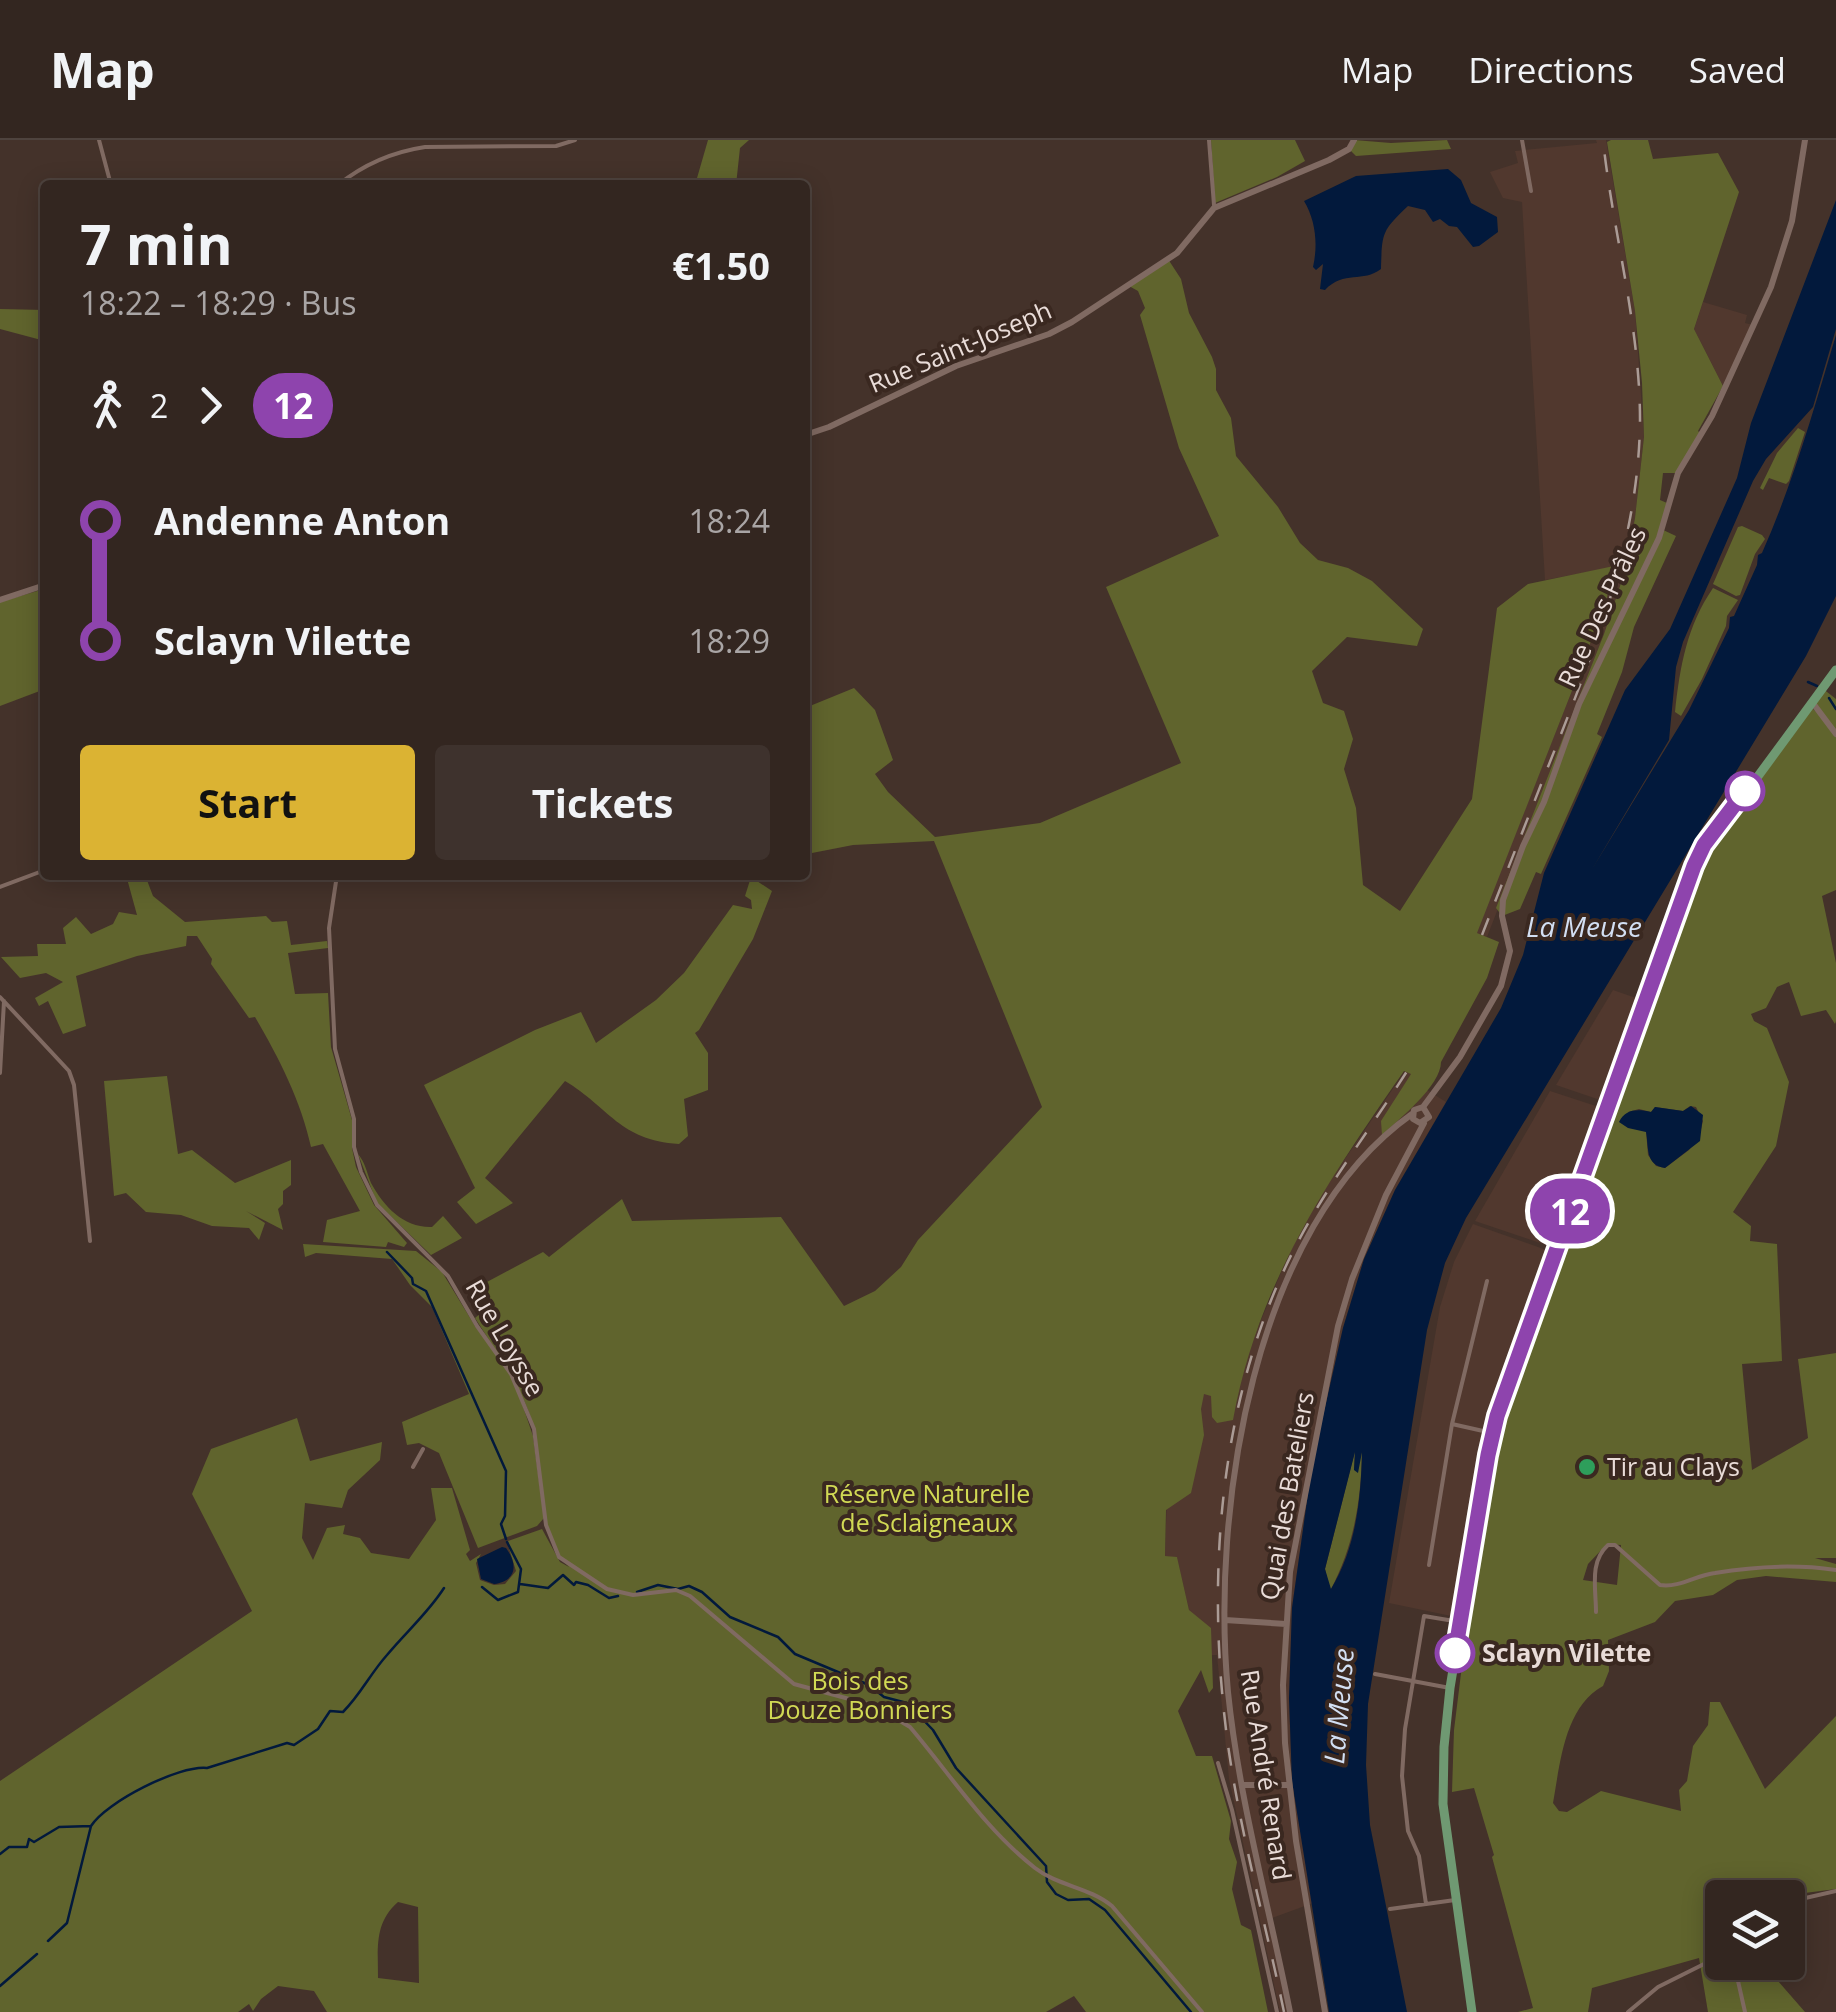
<!DOCTYPE html>
<meta charset="utf-8">
<style>
body{margin:0;font-family:"Open Sans",sans-serif;background:#3e322d;color:#f1f3f6;height:100vh;display:flex;flex-direction:column;font-size:38px;white-space:nowrap}
*{box-sizing:border-box;margin:0}
p{font-size:32px;color:#a9a5a5}
.icon{flex:none;width:55px;height:55px;fill:none;stroke:currentColor;stroke-width:2;stroke-linecap:round;stroke-linejoin:round}
.map{position:relative;flex:1;overflow:hidden}
.drawer{position:absolute;left:40px;top:40px;width:770px;height:700px;display:flex;flex-direction:column;background:#332620;border-radius:10px;box-shadow:0 5px 25px #0003,0 0 0 2px #4e433e}
.drawer>*{flex:none}
.badge{padding:0 20px;border-radius:32px;font-size:35px;line-height:65px}
.fabs{position:absolute;left:1705px;top:1740px;display:grid;gap:20px}
.fabs a{display:grid;place-items:center;width:100px;height:100px;border-radius:10px;background:#332620;box-shadow:0 5px 25px #0003,0 0 0 2px #4e433e;font-size:50px}
.map>.badge{position:absolute;translate:-50% -50%;box-shadow:0 0 0 5px #fff}
.legs{display:flex;align-items:center;gap:15px;height:110px;padding:0 40px;font-size:32px}
.legs p{margin-inline-start:auto}
.head{display:flex;align-items:center;justify-content:space-between;height:170px;padding:0 40px}
h1{font-size:55px;font-weight:700;line-height:75px}
.cta{display:flex;gap:20px;margin-top:auto;padding:20px 40px}
.cta a{flex:1;height:115px;border-radius:10px;background:#dbb333;color:#111;font-size:40px;font-weight:700;line-height:115px;text-align:center}
.cta a+a{background:#3e322d;color:#f1f3f6}
ul{padding:0 40px;list-style:none}
li{display:flex;align-items:center;gap:35px;height:120px;font-size:38px}
li i{display:grid;place-items:center;width:15px;height:100%;margin:0 12px;background:currentColor}
li i::after{content:'';width:25px;height:25px;margin:-12px;border:8px solid;border-radius:50%;background:#332620}
li p{margin-inline-start:auto}
li:first-child i{background:linear-gradient(#0000 50%,currentColor 0)}
li:last-child i{background:linear-gradient(currentColor 50%,#0000 0)}
header{display:flex;align-items:center;gap:60px;box-sizing:border-box;height:140px;padding:0 50px;background:#332620;border-bottom:2px solid #4e433e}
header strong{font-size:48px}
nav{display:flex;gap:55px;margin-inline-start:auto;font-size:35px}
.map>svg:first-child{display:block}
</style>
<header>
<strong>Map</strong>
<nav><a>Map</a><a>Directions</a><a>Saved</a></nav>
</header>
<div class="map">
<svg width="1836" height="1872" viewBox="0 0 1836 1872">
<rect width="100%" height="100%" fill="#44322a"/>
<path fill="#51382e" d="M1596,0h10l29,171 9,126 -9,81 -11,56 -20,60 -117,303 -11,-4 101,-255 29,-76 8,-35 -69,13 -23,-378 -19,-4 -13,-26 28,-9 -3,-12 82,-8z
M1703,162l44,13 -2,8 8,2 -30,61 -29,-57z
M1613,850l26,9 -36,102 -47,-16z
M1405,931l7,2 -18,28 20,5 13,-16 19,12 -51,88 -31,69 -21,69 -31,137 -20,143 -3,90 3,83 21,122 -44,16 20,93h-9l-51,-233 -12,-124 -27,1 -1,-46 -12,-52 -12,-2 2,-63 18,-95 71,-66 34,-81 27,-51z
M1550,951l49,16 -50,139 -74,-25z
M1473,1084l76,27 -63,169 -30,197 -67,-14 51,-296 14,-45z"/>
<path fill="#60642d" fill-rule="evenodd" d="M708,0h41l-9,8 -4,37h-41z
M1211,0h84l10,21 -28,16 -62,26z
M1354,0l37,3 56,-3 4,9 -95,7 -7,-7z
M1611,0h37l5,19 65,-6 21,39 -45,137 29,57 -25,45 3,3 -25,39h-13l-3,27 7,3 -6,26 15,7 -42,91 -12,45 -25,62 5,3 -61,137 -5,-2 -16,37 -18,7 -6,-8 108,-274 20,-60 11,-56 9,-81 -2,-54 -7,-72 -28,-169z
M1168,119l13,20 8,34 23,44 4,12v21l15,28 5,38 42,51 22,36 18,17 30,8 24,13 51,48 -6,17 -70,-9 -35,34 11,32 21,8 9,28 -9,30 12,39 7,77 37,26 72,-112 25,-191 31,-24 86,-18 -8,36 -29,76 -100,255 22,9 -12,36 -46,84c0,24 -42,57 -59,73l-1,-14 30,-47 -7,-3c-77,111 -146,212 -171,349l-16,3 -5,-6 -1,-21 -7,-2 -3,15 3,26 -13,58 -25,17 -1,46 12,1 12,53 22,18 2,60 -4,5 -8,-23 -23,41 18,45h16l19,65 -2,18 8,23 -5,27 9,36 10,5 17,82h-182l-12,-16 -28,16h-719l-13,-21 -36,-5 -17,13 -8,12 -4,-7 -11,8h-238v-231l252,-170 -60,-117 19,-45 86,-31 13,43 72,-19 -2,18 -32,30 -6,18 -37,-5 -3,35 11,22 14,-32 18,-3 -2,9 17,4 11,15 38,6 27,-39 -5,-32h21l18,62 -4,4 4,7 11,-7 -5,9 4,17 14,5 11,-1 11,-13 -9,-29 2,3 -1,-4 34,-12 18,33 9,5c-34,-32 -26,-93 -35,-136 -3,-18 -12,-35 -20,-51l19,56 11,82 -7,8 -59,22 -39,-95 -20,-10 -12,2 -5,-23 67,-28 -37,-87 -22,-22 -18,-26 -76,-6 -11,4 -2,-13 113,7 26,21 33,54 36,48 -36,-56 12,-10 -17,-17 73,-39 6,5 73,-58 10,22 149,-4 63,89 31,-15 26,-24 17,-27 124,-133 -108,-266 -81,4 -41,8 -7,-19v-126l49,-20 21,22 18,50 -18,14 13,18 47,45 105,-14 141,-60 -75,-176 113,-51 -40,-88 -39,-133 5,-7 -7,-17 -9,-5zM398,1762l20,5 1,76 -41,-5c0,-30 -4,-55 20,-76z
M0,169l45,1v31l-45,-12z
M1798,288l7,4 -16,49 -3,3 -17,-6 -6,12 -3,-2 17,-35z
M1742,386l20,9 3,4 -10,15 -15,41 -4,1 -23,-12 25,-57z
M1713,448l25,12 -11,16 -1,10 -24,53 -21,37 -6,-4c5,-46 12,-86 38,-124z
M44,449l1,100 -45,17v-104z
M1822,548l14,11v191l-14,6 14,67v58l-1,3 -9,-14 -25,6 -12,-34 -12,5 -11,21 -15,6 3,7 13,7 22,54 -13,64 -43,66 18,14 -1,15 27,3 5,117 -40,3 10,106 56,-32 -10,-79 38,-6v205h-21l21,6v18l-70,-6 -29,4 -24,15 -38,6 -20,21 -47,18 1,31 -6,15c-39,21 -43,79 -50,117l6,8 8,1 34,-21 80,20 -2,-21 8,-9 6,-35 15,-21 2,-23h10l45,87 71,-73v173l-39,5 6,9 -15,7v-12h-66v64l27,1 -9,14 38,4 27,31h-97l-9,-54 -107,30 -4,24h-70l15,-4 -41,-151 2,-2 -20,-67 -22,4 2,-62 13,-105 31,-190 12,-40 189,-530 113,-157 10,9 -7,-12zM1690,966l6,1 7,14 -4,16 -10,13 -24,18 -9,-2 -8,-11 -2,-24 -8,-3 -10,-16 11,-3 12,3 4,-5 28,4zM1607,1404l14,1 -4,40 -34,-5 5,-16z
M126,735h19l8,21 32,26 81,-6 6,6 15,-1 4,24 36,-4 1,7 -40,5 7,41 33,-1 3,54 21,73v28l4,19 18,38 33,38 -3,4 -16,-5 -2,5 -63,-5 4,-22 33,-9 -37,-67 -12,3c-10,-46 -32,-89 -56,-130l-6,1 -38,-54 1,-5 -15,-23h-10l-1,10 -49,10 -61,20 10,50 -23,8 -15,-33 -9,5 -4,-8 28,-16 -17,-9 -26,5 -19,-21 37,-1 -1,-12h29l-3,-16 13,-11 15,17 22,-10 6,-12 18,3z
M751,737l21,14 -19,48 -54,91 -4,3 13,20v37l-24,9 4,37 -9,8c-60,-4 -69,-36 -114,-63l-80,97 28,25 -37,21 -19,-22 18,-14 -51,-103 111,-55 46,-18 15,31 60,-43 28,-27 49,-68 19,4 -1,-9 -6,-4z
M167,936l11,78 14,-4 43,33 56,-23v25l-8,6v13l-5,5 5,21 -37,-19 19,12 -6,17 -10,-12 -37,-2 -31,-11 -35,-3 -20,-19 -12,3 -10,-115z
M358,1014c7,8 9,19 13,29 13,24 33,45 61,44l11,-11 19,22 -31,17 -54,-52z
M1355,1311l-1,19 8,-18c-1,49 -8,94 -32,139l-5,-22z"/>
<path fill="#02193c" fill-rule="evenodd" d="M1448,29l13,11 10,23 26,14 1,15 -19,14 -6,1 -16,-20 -8,-1 -9,-7 -7,3 -8,-12 -17,-4c-26,25 -26,26 -27,63 -18,14 -37,1 -56,21l-5,-1 3,-25 -7,6 -3,-3c5,-22 3,-46 -9,-66l52,-25z
M1836,60v129l-23,78 -47,52 -13,22 -70,161 -7,25 -7,73 -78,131 98,-161 40,-82 1,-11 4,-1 23,-51 1,-10 4,-2c31,-70 52,-144 74,-218v261l-30,60 -340,562 -21,45 -18,67 -59,374 -2,61 4,60 37,187h-78l-37,-231 -3,-83 3,-90 20,-143 31,-137 21,-69 31,-69 106,-182 22,-53 21,-82 81,-183 45,-61 67,-151 14,-55zM1355,1312l-1,18 4,3 4,-21c-1,47 -6,96 -31,137l-6,-20z
M1691,966l12,9 -3,26 -35,27c-20,-3 -16,-20 -19,-36l-18,-4 -9,-6c7,-13 18,-13 32,-10l4,-5 28,4z
M502,1407l4,1c12,16 11,33 -12,36l-13,-5 -4,-20z"/>
<g fill="none" stroke-linecap="round" stroke-linejoin="round">
<path stroke="#02193c" stroke-width="2.5" d="M1808,542l9,4
M1829,558l7,11
M387,1112l25,26 1,6 13,7 80,180 -1,45 -4,8 5,15
M520,1444l28,4 15,-13 11,10 2,-3 12,3 21,13 9,-2
M482,1447l16,13 20,-8 3,-23 -14,-27
M637,1452l21,-7 20,4 11,-3 13,6 28,25 48,20 17,17 74,31 15,12 23,6 26,27 23,38 90,98 1,16 9,12 12,6 21,-1 16,11 86,102
M0,1714l9,-7h18l2,-8 5,3 25,-15 32,-1c15,-24 88,-61 116,-58l80,-25 7,2 24,-16 12,-18 13,1c18,-18 27,-38 44,-57 19,-23 41,-42 57,-67
M48,1801l19,-18 24,-97
M0,1846l37,-32"/>
<path stroke="#806a62" stroke-width="4" d="M99,0l12,45
M1209,0l5,65
M1522,0l9,51
M338,45c26,-21 54,-33 87,-38l131,-1 19,-6
M337,735l-8,53 6,121 19,70v28l7,25 16,33 71,71 29,50 34,48 23,55 12,96 13,32 48,32 26,6 43,-5 14,6 104,88 81,22 35,21c40,47 75,102 125,141 23,18 54,19 77,38l90,106
M0,747l45,-17
M0,857l69,74 5,14 16,156
M0,933l4,-72
M1452,1284l40,9
M413,1327l10,-18
M1429,1425l23,-141 35,-143
M1596,1472c0,-24 -7,-50 12,-67h7l45,40c20,3 36,-10 55,-12 41,-7 80,-9 121,-3
M1375,1534l75,14
M1218,1623l14,47 45,202
M1788,1762l48,-11
M1426,1764l-7,-48 -11,-25 -6,-55 3,-47 19,-113 36,6
M1390,1769l65,-9
M1742,1822l-4,19 7,31
M1628,1872l30,-25 64,-32"/>
<path stroke="#806a62" stroke-width="6" d="M805,295l24,-8 127,-61 93,-32 23,-12 105,-69 37,-45 115,-48 20,-11 5,-9
M0,460l45,-15
M1812,562l24,32
M1423,967l6,10 -9,6 -7,-4 1,-9 9,-3 37,-50 41,-71 9,-35 -8,-35 1,-16 20,-54 21,-44 35,-98 80,-166 19,-65 34,-57 59,-129 21,-66 13,-81
M1225,1480l61,4
M1242,1645h47
M1290,1872c-21,-106 -51,-212 -62,-320 -17,-181 24,-465 184,-578
M1325,1872l-29,-171 -11,-98 -2,-58 7,-113 48,-246 14,-47 34,-84 38,-72"/>
<path stroke="#6f9972" stroke-width="9" d="M1472,1872l-29,-208 1,-57 6,-59 38,-233 9,-39 198,-554 141,-192"/>
<path stroke="#ab9c96" stroke-width="2.5" stroke-dasharray="18 18" stroke-linecap="butt" d="M1482,795c27,-69 54,-138 81,-206 40,-102 76,-199 77,-309 0,-95 -27,-186 -37,-280
M1284,1872c-18,-87 -42,-172 -55,-260 -23,-160 -13,-336 56,-484 33,-72 82,-133 124,-200"/>
</g>
<g fill="none" stroke-linecap="round" stroke-linejoin="round">
<g stroke="#fff" stroke-width="22">
<path id="line-1" d="M1455,1513l33,-198 9,-39 197,-550 10,-21 41,-54"/>
</g>
<use href="#line-1" stroke="#8e44ad" stroke-width="15"/>
</g>
<g fill="#fff" stroke="#8e44ad" stroke-width="5">
<circle cx="1745" cy="651" r="18"/>
<circle cx="1455" cy="1513" r="18"/>
</g>
<circle fill="#2e9e5b" stroke="#3a2820" stroke-width="4" cx="1587" cy="1327" r="10"/>
<g text-anchor="middle" stroke-width="8" stroke-linejoin="round" paint-order="stroke">
<g font-size="25" fill="#e9dcd8" stroke="#3a2820">
<text transform="translate(960 207) rotate(-23)" y="9">Rue Saint-Joseph</text>
<text transform="translate(1602 467) rotate(-65)" y="9">Rue Des Prâles</text>
<text transform="translate(505 1198) rotate(60)" y="9">Rue Loysse</text>
<text transform="translate(1287 1356) rotate(-80)" y="9">Quai des Bateliers</text>
<text transform="translate(1266 1635) rotate(81)" y="9">Rue André Renard</text>
</g>
<g font-size="25" fill="#e9dcd8" stroke="#3a2820" text-anchor="start">
<text x="1607" y="1336">Tir au Clays</text>
</g>
<g font-size="25" fill="#d1d954" stroke="#3a2820">
<text x="927" y="1363">Réserve Naturelle<tspan x="927" dy="29">de Sclaigneaux</tspan></text>
<text x="860" y="1550">Bois des<tspan x="860" dy="29">Douze Bonniers</tspan></text>
</g>
<g font-size="25" font-weight="bold" fill="#e9dcd8" stroke="#3a2820" text-anchor="start">
<text x="1482" y="1522">Sclayn Vilette</text>
</g>
<g font-size="28" font-style="italic" fill="#d2dff3" stroke="#3a2820">
<text x="1584" y="797">La Meuse</text>
<text transform="translate(1339 1566) rotate(-85)" y="10">La Meuse</text>
</g>
</g>
</svg>
<div class="fabs">
<a><svg class="icon" aria-label="layers" viewBox="0 0 24 24"><path d="M12 4l9 5-9 5-9-5zM3 14l9 5 9-5"/></svg></a>
</div>
<b class="badge" style="left:1570px;top:1071px;background:#8e44ad;color:#fff">12</b>
<section class="drawer">
<div class="head"><div><h1>7 min</h1><p>18:22 – 18:29 · Bus</p></div><b>€1.50</b></div>
<div class="legs"><svg class="icon" aria-label="walk" viewBox="0 0 24 24"><circle cx="13" cy="4" r="2"/><path d="M13 8l-2 6 4 7M11 14l-3 7M7 12l3-4h3l4 4"/></svg>2<svg class="icon" aria-label="forward" viewBox="0 0 24 24"><path d="M9 5l7 7-7 7"/></svg><b class="badge" style="background:#8e44ad;color:#fff">12</b></div>
<ul>
<li><i style="color:#8e44ad"></i><b>Andenne Anton</b><p>18:24</p></li>
<li><i style="color:#8e44ad"></i><b>Sclayn Vilette</b><p>18:29</p></li>
</ul>
<div class="cta"><a>Start</a><a>Tickets</a></div>
</section>
</div>
